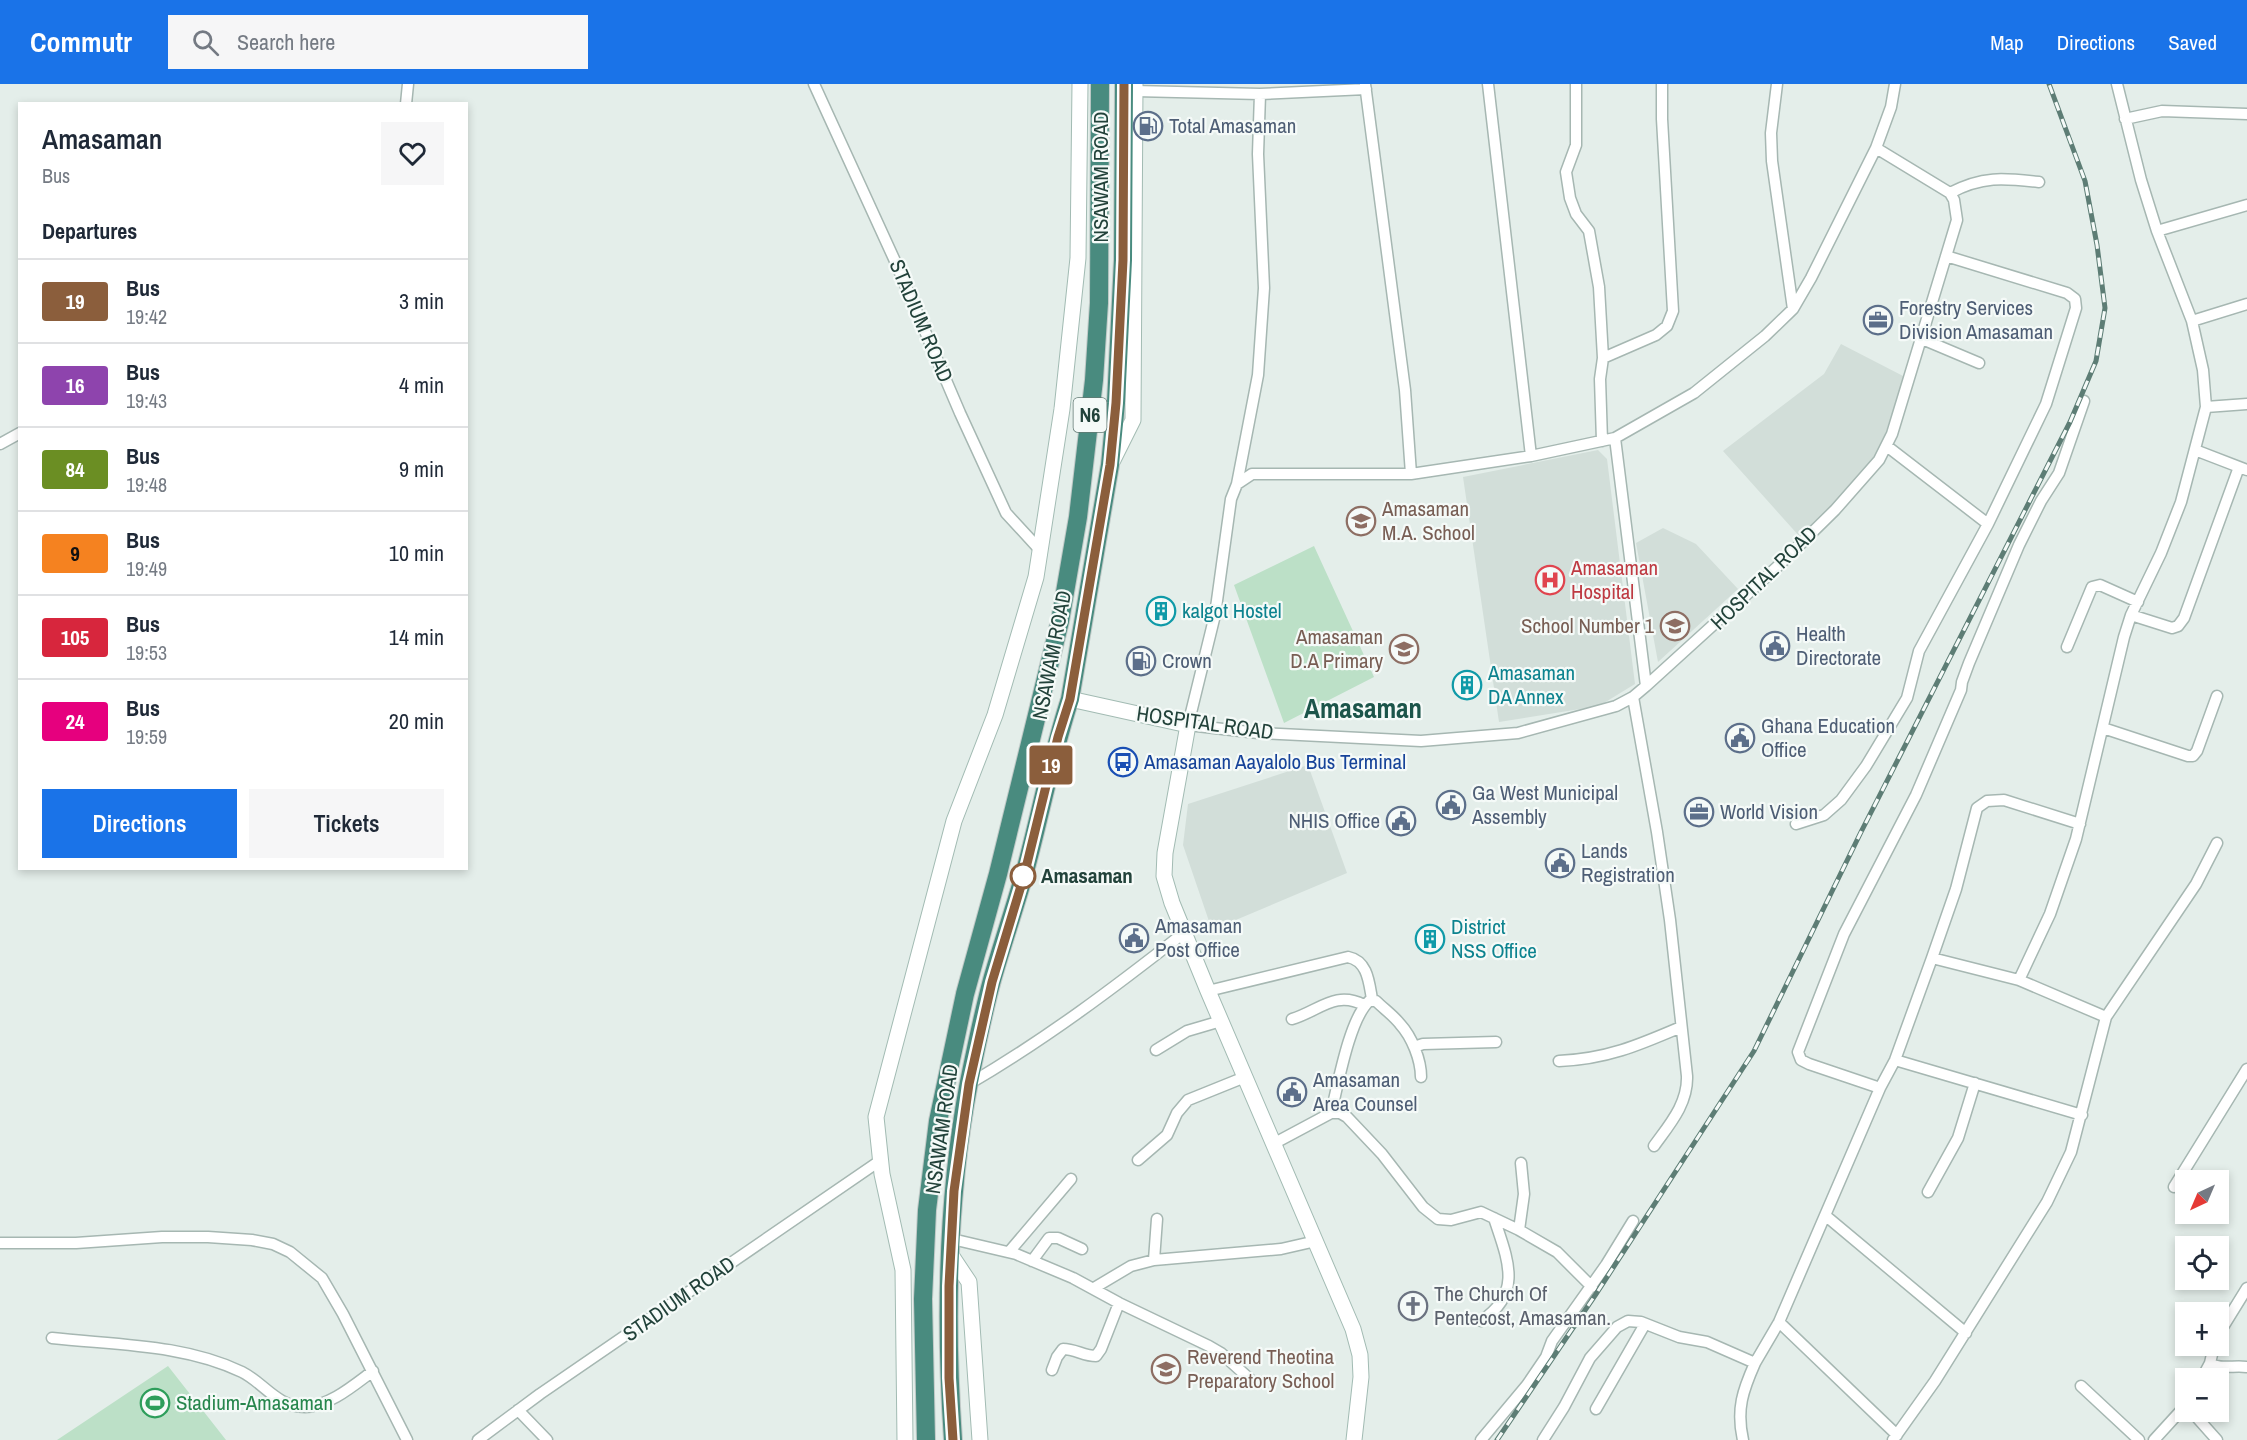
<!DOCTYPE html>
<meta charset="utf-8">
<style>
body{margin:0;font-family:"Archivo Narrow",sans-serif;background:#f6f6f7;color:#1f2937;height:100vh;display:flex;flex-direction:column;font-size:22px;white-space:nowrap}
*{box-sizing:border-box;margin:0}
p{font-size:20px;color:#747a83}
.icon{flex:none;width:33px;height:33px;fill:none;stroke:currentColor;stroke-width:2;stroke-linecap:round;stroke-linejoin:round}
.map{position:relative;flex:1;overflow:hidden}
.details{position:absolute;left:18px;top:18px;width:450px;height:768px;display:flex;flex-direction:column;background:#fff;border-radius:0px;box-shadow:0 3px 9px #0003}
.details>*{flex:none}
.badge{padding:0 12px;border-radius:4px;font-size:21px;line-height:39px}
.needle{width:39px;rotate:224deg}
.controls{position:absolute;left:2175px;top:1086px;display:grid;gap:12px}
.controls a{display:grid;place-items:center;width:54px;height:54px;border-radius:0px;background:#fff;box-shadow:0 3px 9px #0003;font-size:30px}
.map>.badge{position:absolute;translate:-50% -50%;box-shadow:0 0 0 3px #fff}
h2{padding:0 24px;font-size:22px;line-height:54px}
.round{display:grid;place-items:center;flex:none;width:63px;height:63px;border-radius:0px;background:#f6f6f7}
.summary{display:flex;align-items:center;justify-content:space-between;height:102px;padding:0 24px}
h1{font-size:28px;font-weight:600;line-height:45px}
.cta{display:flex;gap:12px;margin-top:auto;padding:12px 24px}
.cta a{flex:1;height:69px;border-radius:0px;background:#1a73e8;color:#fff;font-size:24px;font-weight:600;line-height:69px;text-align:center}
.cta a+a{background:#f6f6f7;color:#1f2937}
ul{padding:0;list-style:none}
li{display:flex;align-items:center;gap:18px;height:84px;padding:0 24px;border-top:2px solid #e0e1e3}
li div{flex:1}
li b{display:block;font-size:22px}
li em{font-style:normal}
li .badge{min-width:66px;font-weight:700;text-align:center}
header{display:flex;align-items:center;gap:36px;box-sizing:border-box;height:84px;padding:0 30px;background:#1a73e8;color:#fff}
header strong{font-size:28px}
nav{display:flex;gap:33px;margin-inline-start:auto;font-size:21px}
.search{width:420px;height:54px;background:#f6f6f7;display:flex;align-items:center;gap:15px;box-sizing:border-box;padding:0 21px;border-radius:0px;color:#747a83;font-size:22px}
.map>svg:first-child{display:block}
</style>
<header>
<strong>Commutr</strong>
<div class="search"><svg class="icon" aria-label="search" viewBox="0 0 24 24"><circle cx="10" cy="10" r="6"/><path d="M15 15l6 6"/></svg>Search here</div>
<nav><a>Map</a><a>Directions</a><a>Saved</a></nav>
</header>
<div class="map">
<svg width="2247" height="1356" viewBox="0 0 2247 1356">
<rect width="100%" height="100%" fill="#e4eeea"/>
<path fill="#d2ded9" d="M1841,260l64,33 -28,80 -10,17 -67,63 -77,-86 101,-77z
M1598,366l9,9 28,225 -36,22 -100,16 -36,-245z
M1663,444l33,16 42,45 -80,73 -22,-119z
M1308,681l39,108 -135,57 -29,-85 5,-41z"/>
<path fill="#bce0c7" d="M1314,462l60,131 -90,46 -50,-138z
M168,1282l58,74h-169z"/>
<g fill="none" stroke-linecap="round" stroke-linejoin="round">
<g stroke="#a6b7b2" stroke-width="13">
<path id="minor" d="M814,0l81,177 65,152 46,100 34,37
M1365,0l40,306 6,84
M1488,0l43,372
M1576,0v61l-10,27 4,26 6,16 13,17 10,56 4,71
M1777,0l-6,49 1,28 21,148
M1135,7l125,3 106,-5
M1260,10l-2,60 6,134 -6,87 -21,109 -6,15 -16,116 -27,110 70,8 163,8 97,-8 98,-27 17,-9 13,-11 131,-119 58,-57 44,-50 13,-26 65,-214 -3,-20 -4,-7 -74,-45
M406,20l2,-20
M2125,35l37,-8 85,3
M1950,109c32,-17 53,-15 89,-11
M2157,147l90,-26
M1946,172l121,37 8,6 1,9 -30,96 -58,120
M2192,237l55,-17
M1922,255l57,24
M2206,323l41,-3
M1615,354l31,248
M1602,357l-2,-62 3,-21 53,-23 11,-9 6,-15 -11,-192v-35
M0,360l20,-11
M2195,366l52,20
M1237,400l15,-10h159l120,-18 84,-18 79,-45 71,-57 28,-27 18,-31 65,-130 15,-41 4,-23
M2131,531l41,13 6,-2 6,-8 55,-151
M2067,563l25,-60 8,-2 38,17
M1633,613l24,135 13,88 17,156c1,28 -18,49 -33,70
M2103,644l85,28h5l4,-5 20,-55
M1796,740l28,-9 17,-15 25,-34 41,-68 12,-47 69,-127 -100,-77
M1932,874l87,22 87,37
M2019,896l31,-66 26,-75 48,-202 7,-22 30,-62 20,-51 25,-95 -3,-37 -11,-49 -35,-90 -16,-51 -24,-96
M1208,907l140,-34c20,4 21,26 24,42
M1292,935c27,-8 43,-29 72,-14
M1414,963l9,-3 73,-2
M1156,966l31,-19 34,-10
M1895,976l187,55
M1559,977c48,-2 80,-16 122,-34
M969,1000c77,-45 146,-97 216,-152
M1880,1004l-71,-24 -8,-4 -3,-8 46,-118 72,-139 45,-105 1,-8 7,-19 50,-118 22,-44 18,-28 25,-72
M1331,1029c7,-28 18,-93 38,-112h7c8,8 17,14 24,23 12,13 21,36 21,53
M1273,1060l58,-31h9l7,4 35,37 41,53 15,12 13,1 30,-8 38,18 38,22 35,35
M1138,1076l29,-25 10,-22 11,-13 57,-23
M2174,1103l73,-118
M1928,1108l30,-54 17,-55
M1826,1132l140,117
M1519,1146l5,-36 -3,-31
M952,1155l64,15 57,24 46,25 90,43 12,7 31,28
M0,1159h76l86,-6h46l44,3 21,4 17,8 32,26 21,36 64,126
M1009,1168l62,-73
M1154,1176l3,-41
M1032,1177l17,-23h9l24,11
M1094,1204l37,-22 23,-6 127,-11 35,-8
M1481,1237c43,-28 26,-63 13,-103
M1779,1238l118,113
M2218,1251l29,-47
M52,1254c63,7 132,6 190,34 22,11 35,35 63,35 25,-1 49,-22 68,-36
M2210,1279l4,-17
M1052,1286l5,-13 6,-8c12,0 21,7 33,7l5,-7 18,-46
M2202,1294l8,-15c10,7 24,2 37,4
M2081,1302l58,54
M1596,1325l49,-85
M518,1326l29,30
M2192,1328l25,28
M478,1356l62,-46 341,-234
M1481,1356l46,-55 19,-28 6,-16 54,-76 27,-44
M1543,1356l21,-33 26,-49 27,-31 11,-6 13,1 38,15 28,5 48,21 24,-41 101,-234 15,-28 37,-102 24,-69 21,-81 10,-7 17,-1 76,24
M1743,1356c-7,-31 0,-50 12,-77
M1893,1356l42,-59 112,-179 24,-50 35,-135 90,-133 21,-41
M2154,1356l32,-35"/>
</g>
<g stroke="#a2bbb3" stroke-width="17">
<path id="secondary" d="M1113,376l20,-40 2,-336
M1070,615l118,26 -23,128 -1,23 8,27 36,88 145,338 7,26 1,22 -7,63
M951,1171l18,27 11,158
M905,1356l-2,-170 -21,-96 -6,-57 78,-296 41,-106 41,-138 26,-168 16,-151 2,-174"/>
</g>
<g stroke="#c1cac8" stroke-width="20">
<path id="trunk" d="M926,1356l-3,-141 4,-89 11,-89 27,-127 33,-120 62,-253 18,-104 16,-137 5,-77 1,-219
M953,1356c-8,-117 -6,-243 16,-358 7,-34 14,-69 23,-102 10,-35 22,-70 32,-105 16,-58 27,-118 46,-176l40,-234 6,-62 7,-143 1,-176"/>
</g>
<use href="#minor" stroke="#fff" stroke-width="10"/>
<use href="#secondary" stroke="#fff" stroke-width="15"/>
<use href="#trunk" stroke="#498b7f" stroke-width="18"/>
<g stroke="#5d7d75" stroke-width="5">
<path id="rail" d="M1497,1356l99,-146 158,-243 107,-219 209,-410 26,-61 9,-53 -8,-63 -12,-64 -36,-97"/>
</g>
<use href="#rail" stroke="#f5faf8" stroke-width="3" stroke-dasharray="9" stroke-linecap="butt"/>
</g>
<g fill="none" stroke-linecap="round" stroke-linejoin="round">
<g stroke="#fff" stroke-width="14">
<path id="line" d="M953,1356l-4,-62v-92l5,-95 15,-107 23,-102 32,-106 34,-139 12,-38 40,-234 6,-62 7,-143 1,-176"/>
</g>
<use href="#line" stroke="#8b5e3c" stroke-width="9"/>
</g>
<defs>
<g id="fuel-ring" transform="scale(1.5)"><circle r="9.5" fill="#f5faf8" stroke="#5c6f8a" stroke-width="1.5"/><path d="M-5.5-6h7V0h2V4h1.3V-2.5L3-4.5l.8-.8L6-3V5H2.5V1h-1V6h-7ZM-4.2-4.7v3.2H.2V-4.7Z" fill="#5c6f8a"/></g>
<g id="office-ring" transform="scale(1.5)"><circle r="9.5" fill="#f5faf8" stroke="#5c6f8a" stroke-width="1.5"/><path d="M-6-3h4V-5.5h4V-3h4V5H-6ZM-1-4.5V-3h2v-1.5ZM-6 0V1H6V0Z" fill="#5c6f8a"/></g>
<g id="school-ring" transform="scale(1.5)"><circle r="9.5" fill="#f5faf8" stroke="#8d6e63" stroke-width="1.5"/><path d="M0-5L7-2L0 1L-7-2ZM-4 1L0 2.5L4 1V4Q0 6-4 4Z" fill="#8d6e63"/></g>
<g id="hospital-ring" transform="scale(1.5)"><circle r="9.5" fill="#f5faf8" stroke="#e0444e" stroke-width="1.5"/><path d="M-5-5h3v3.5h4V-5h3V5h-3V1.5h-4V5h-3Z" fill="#e0444e"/></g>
<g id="building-ring" transform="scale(1.5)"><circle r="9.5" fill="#f5faf8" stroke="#0f9aa8" stroke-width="1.5"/><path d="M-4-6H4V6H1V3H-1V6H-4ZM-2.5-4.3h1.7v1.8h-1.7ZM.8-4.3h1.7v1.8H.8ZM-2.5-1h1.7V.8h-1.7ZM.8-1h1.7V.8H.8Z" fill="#0f9aa8"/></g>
<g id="civic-ring" transform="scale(1.5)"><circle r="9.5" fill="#f5faf8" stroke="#5c6f8a" stroke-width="1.5"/><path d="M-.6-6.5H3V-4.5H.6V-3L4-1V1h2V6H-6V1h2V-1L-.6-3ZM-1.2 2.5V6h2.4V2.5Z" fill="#5c6f8a"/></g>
<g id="bus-ring" transform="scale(1.5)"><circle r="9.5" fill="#f5faf8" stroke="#1a4fb4" stroke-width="1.5"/><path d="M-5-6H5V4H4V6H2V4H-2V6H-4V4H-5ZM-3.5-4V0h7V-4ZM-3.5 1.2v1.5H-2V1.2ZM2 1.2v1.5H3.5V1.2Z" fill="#1a4fb4"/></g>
<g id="church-ring" transform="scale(1.5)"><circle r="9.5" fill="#f5faf8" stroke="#6b7280" stroke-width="1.5"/><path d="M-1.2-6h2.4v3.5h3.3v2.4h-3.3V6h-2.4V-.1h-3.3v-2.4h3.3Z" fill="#6b7280"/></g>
<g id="stadium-ring" transform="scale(1.5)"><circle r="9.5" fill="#f5faf8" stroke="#2e9e5b" stroke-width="1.5"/><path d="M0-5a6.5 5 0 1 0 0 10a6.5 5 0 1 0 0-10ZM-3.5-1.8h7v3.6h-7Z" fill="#2e9e5b"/></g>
</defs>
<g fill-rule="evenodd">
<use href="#fuel-ring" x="1148" y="42"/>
<use href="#office-ring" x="1878" y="236"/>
<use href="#school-ring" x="1361" y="437"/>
<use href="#hospital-ring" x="1550" y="496"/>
<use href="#building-ring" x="1161" y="527"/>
<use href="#school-ring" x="1675" y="542"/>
<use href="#civic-ring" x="1775" y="562"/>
<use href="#school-ring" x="1404" y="565"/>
<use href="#fuel-ring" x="1141" y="577"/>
<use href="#building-ring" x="1467" y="601"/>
<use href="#civic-ring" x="1740" y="654"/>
<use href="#bus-ring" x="1123" y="678"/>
<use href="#civic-ring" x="1451" y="721"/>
<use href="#office-ring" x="1699" y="728"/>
<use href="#civic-ring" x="1401" y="737"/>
<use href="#civic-ring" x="1560" y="779"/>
<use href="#civic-ring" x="1134" y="854"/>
<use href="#building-ring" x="1430" y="855"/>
<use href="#civic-ring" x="1292" y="1008"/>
<use href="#church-ring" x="1413" y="1222"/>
<use href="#school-ring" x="1166" y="1285"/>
<use href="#stadium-ring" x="155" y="1319"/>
</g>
<circle fill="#fff" stroke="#8b5e3c" stroke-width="3" cx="1023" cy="792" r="12"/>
<g text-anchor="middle" stroke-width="4.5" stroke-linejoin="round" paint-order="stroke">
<rect fill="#f5faf8" stroke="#617973" stroke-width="1.5" x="1073.5" y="314" width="33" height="34" rx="4.5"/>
<g font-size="20" font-weight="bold" fill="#22423a">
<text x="1090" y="338">N6</text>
</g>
<g font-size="21" fill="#4e5e75" stroke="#f5faf8" text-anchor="start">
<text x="1169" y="49">Total Amasaman</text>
<text x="1899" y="231">Forestry Services<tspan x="1899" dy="24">Division Amasaman</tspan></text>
<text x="1796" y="557">Health<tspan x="1796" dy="24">Directorate</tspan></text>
<text x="1162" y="584">Crown</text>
<text x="1761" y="649">Ghana Education<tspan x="1761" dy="24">Office</tspan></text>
<text x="1472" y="716">Ga West Municipal<tspan x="1472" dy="24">Assembly</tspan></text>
<text x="1720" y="735">World Vision</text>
<text x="1380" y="744" text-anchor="end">NHIS Office</text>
<text x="1581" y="774">Lands<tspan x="1581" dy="24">Registration</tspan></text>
<text x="1155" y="849">Amasaman<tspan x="1155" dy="24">Post Office</tspan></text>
<text x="1313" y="1003">Amasaman<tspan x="1313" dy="24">Area Counsel</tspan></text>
</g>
<g font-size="21" fill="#22423a" stroke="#f5faf8">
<text transform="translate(1101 93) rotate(-90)" y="7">NSAWAM ROAD</text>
<text transform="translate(921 237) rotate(67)" y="7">STADIUM ROAD</text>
<text transform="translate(1764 494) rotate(-44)" y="7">HOSPITAL ROAD</text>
<text transform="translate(1052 571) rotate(-79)" y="7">NSAWAM ROAD</text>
<text transform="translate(1205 639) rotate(8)" y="7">HOSPITAL ROAD</text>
<text transform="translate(942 1045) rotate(-82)" y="7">NSAWAM ROAD</text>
<text transform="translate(679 1215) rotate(-35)" y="7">STADIUM ROAD</text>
</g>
<g font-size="21" fill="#785e54" stroke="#f5faf8" text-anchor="start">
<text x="1382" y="432">Amasaman<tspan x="1382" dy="24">M.A. School</tspan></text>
<text x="1654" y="549" text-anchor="end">School Number 1</text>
<text x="1383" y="560" text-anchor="end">Amasaman<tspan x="1383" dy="24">D.A Primary</tspan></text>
<text x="1187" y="1280">Reverend Theotina<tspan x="1187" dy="24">Preparatory School</tspan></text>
</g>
<g font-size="21" fill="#be3a42" stroke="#f5faf8" text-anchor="start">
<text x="1571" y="491">Amasaman<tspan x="1571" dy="24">Hospital</tspan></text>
</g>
<g font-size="21" fill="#0d838f" stroke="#f5faf8" text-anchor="start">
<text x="1182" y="534">kalgot Hostel</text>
<text x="1488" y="596">Amasaman<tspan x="1488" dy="24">DA Annex</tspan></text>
<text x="1451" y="850">District<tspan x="1451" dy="24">NSS Office</tspan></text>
</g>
<g font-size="21" fill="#164399" stroke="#f5faf8" text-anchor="start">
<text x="1144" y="685">Amasaman Aayalolo Bus Terminal</text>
</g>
<g font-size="21" font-weight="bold" fill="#22423a" stroke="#f5faf8" text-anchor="start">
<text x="1041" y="799">Amasaman</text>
</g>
<g font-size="21" fill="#5b616d" stroke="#f5faf8" text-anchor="start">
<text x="1434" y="1217">The Church Of<tspan x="1434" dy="24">Pentecost, Amasaman.</tspan></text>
</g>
<g font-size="21" fill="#27864d" stroke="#f5faf8" text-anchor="start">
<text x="176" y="1326">Stadium-Amasaman</text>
</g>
<g font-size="27" font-weight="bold" fill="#1c554a" stroke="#f5faf8">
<text x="1363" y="634">Amasaman</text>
</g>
</g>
</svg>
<div class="controls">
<a><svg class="needle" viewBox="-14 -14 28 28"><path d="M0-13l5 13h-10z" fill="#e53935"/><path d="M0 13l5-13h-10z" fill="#747a83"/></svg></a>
<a><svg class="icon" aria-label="locate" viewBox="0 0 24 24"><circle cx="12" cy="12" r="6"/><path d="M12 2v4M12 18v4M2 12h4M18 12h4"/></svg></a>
<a>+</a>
<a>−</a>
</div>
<b class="badge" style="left:1051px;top:681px;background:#8b5e3c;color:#fff">19</b>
<section class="details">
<div class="summary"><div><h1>Amasaman</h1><p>Bus</p></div><a class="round"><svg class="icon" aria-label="heart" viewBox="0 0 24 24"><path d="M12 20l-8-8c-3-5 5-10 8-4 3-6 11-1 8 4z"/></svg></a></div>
<h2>Departures</h2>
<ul>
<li><span class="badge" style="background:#8b5e3c;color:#fff">19</span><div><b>Bus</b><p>19:42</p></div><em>3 min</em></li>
<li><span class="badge" style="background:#8e44ad;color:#fff">16</span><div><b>Bus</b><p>19:43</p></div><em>4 min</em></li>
<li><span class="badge" style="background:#6b8e23;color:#fff">84</span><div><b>Bus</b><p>19:48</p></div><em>9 min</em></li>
<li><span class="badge" style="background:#f58220;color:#111">9</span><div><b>Bus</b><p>19:49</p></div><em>10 min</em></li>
<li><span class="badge" style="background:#d7263d;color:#fff">105</span><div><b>Bus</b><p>19:53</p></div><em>14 min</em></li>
<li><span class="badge" style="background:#e6007e;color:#fff">24</span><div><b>Bus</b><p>19:59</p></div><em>20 min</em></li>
</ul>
<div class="cta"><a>Directions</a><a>Tickets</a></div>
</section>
</div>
